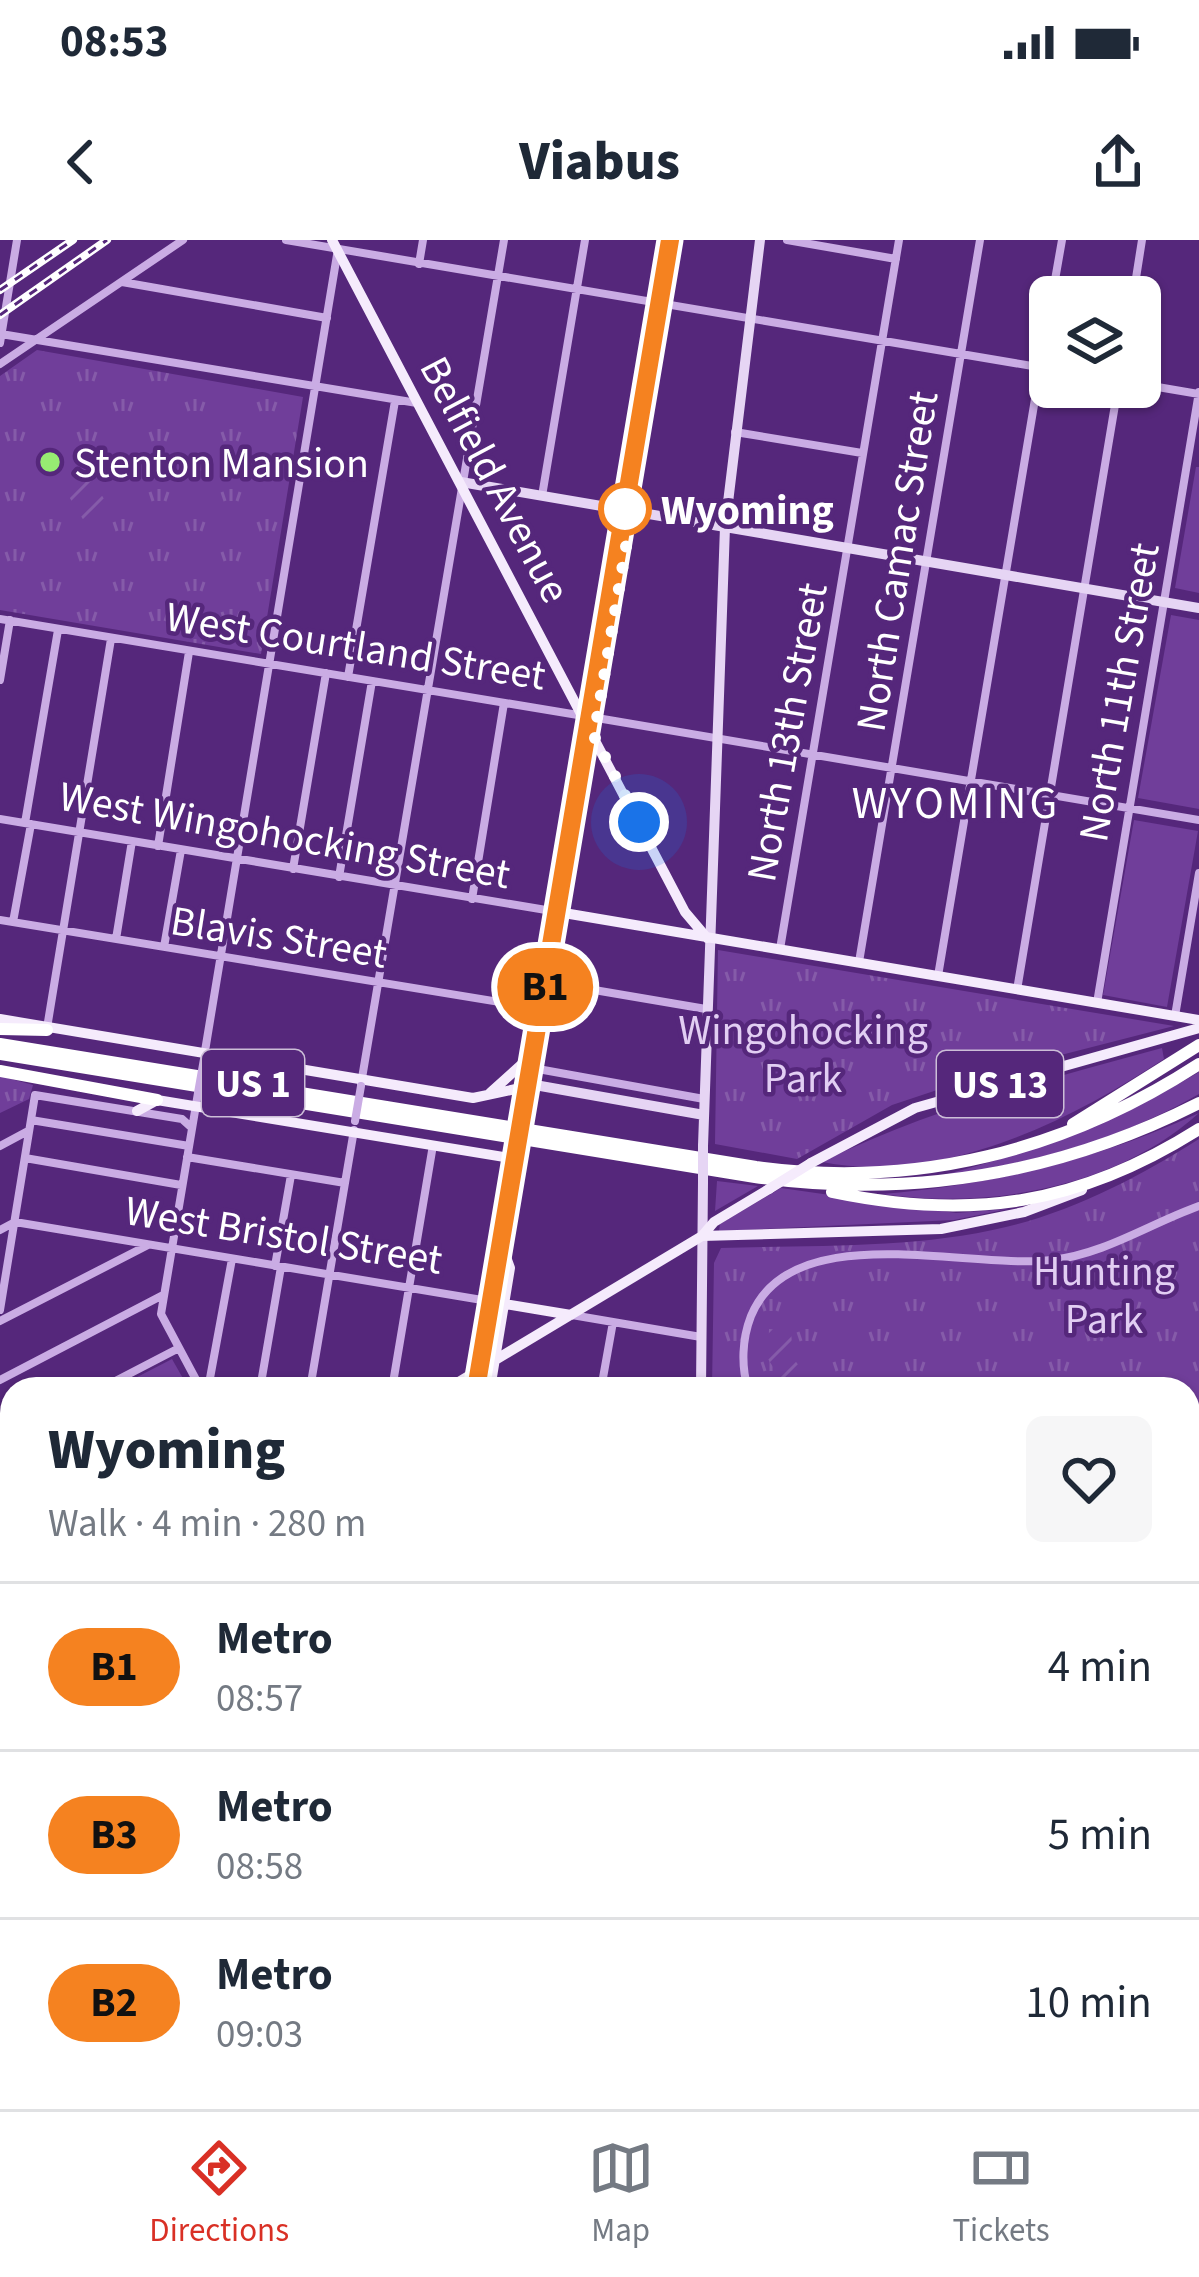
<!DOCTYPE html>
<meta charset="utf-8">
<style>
body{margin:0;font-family:"Source Sans 3",sans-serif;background:#f6f6f7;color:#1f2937;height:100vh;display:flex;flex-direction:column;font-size:45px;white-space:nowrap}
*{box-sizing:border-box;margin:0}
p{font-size:39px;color:#747a83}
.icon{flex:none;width:66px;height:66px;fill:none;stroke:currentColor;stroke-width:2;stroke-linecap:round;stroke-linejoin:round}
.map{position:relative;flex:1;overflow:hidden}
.sheet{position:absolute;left:0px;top:1137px;width:1200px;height:732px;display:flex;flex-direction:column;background:#fff;border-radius:36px 36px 0 0;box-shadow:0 3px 9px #0004}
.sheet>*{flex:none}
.badge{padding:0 24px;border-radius:39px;font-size:42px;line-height:78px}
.controls{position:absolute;left:1029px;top:36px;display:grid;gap:24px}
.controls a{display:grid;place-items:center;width:132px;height:132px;border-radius:18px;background:#fff;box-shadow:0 3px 9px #0004;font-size:60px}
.you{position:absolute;width:60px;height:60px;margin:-30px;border:9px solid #fff;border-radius:50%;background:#1a73e8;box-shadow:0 0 0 18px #1a73e833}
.map>.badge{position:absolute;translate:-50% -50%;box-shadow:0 0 0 6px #fff}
.round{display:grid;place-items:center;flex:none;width:126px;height:126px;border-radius:18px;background:#f6f6f7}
.summary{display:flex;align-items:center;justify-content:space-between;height:204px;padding:0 48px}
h1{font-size:57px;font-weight:800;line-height:90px}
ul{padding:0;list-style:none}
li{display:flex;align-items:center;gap:36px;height:168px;padding:0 48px;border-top:3px solid #e0e1e3}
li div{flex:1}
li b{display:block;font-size:45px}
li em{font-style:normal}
li .badge{min-width:132px;font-weight:700;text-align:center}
.status{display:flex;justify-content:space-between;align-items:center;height:84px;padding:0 60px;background:#fff;direction:ltr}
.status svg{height:33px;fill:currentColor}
header{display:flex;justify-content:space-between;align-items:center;height:156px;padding:0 48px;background:#fff;font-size:54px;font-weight:800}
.tab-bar{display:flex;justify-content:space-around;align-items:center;height:168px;border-top:3px solid #e0e1e3;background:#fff;font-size:33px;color:#747a83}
.tab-bar a{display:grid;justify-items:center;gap:6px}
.tab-bar .selected{color:#d93025}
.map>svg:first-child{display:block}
</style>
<div class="status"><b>08:53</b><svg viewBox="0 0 49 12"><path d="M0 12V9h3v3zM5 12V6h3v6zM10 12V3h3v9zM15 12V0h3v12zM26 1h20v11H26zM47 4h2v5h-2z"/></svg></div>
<header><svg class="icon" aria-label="back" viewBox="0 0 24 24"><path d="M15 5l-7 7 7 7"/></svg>Viabus<svg class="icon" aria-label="share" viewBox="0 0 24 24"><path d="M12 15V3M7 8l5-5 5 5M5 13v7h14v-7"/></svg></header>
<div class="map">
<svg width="1199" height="1869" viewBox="0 0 1199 1869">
<defs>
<pattern id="park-tufts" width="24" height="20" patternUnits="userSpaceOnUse" patternTransform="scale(3)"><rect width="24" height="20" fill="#703e9a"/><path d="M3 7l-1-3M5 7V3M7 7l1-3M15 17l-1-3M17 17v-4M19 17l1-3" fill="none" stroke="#855ba9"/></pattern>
<pattern id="garden-furrows" width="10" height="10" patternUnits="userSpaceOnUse" patternTransform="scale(3)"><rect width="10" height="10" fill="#703e9a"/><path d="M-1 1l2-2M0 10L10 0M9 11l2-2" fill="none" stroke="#855ba9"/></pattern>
</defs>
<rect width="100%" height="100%" fill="#55277b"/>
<path fill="#703e9a" d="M1196,227h3v126l-24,-5z
M1171,375l28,5v189l-61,-11z
M1134,580l64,11 -31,176 -64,-12z
M1162,808l2,11c-96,63 -222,126 -342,103 109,-54 224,-82 340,-114z
M1199,832v22c-81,47 -171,70 -262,83 101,-27 172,-51 262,-105z
M1199,873c-81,74 -211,97 -317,81 113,-10 215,-34 317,-81z
M717,941l41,5 -43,25z
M781,948l175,25 52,-4 -54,11 -235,11 1,-7z
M172,1119l17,30h-75z
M12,1255v63l-12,-29v-28z"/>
<path fill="url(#park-tufts)" d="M37,110l266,47 -42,257 -261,-44v-234z
M718,710l456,76 -195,50 -87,29 -95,54 -82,-15z
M0,836l33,9 -4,14 -29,14z
M1199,899v854l-11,-6v-598h-476l2,-126 7,-15c93,-3 195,1 285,-21 68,-16 135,-51 193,-88z"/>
<path fill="url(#garden-furrows)" d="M88,233l21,34 -25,14 -21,-34z
M769,1089l22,2 2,27 10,13 -18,15 -17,-27z"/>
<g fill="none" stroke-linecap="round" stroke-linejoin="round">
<path stroke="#caace4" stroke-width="8" d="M286,0l764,129
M787,0l109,19
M419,24l4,-24
M122,42l205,36
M1052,57l10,-57
M1133,57l9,-57
M1,94l416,69
M0,103l17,-103
M0,124l183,-124
M1140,144l59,10
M735,192l127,21
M542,256l43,-256
M0,379l584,97
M348,437l47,-276
M0,440l10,-60
M597,478l602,102
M0,579l564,94
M25,583l33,-193
M158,606l31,-194
M293,629l33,-196
M339,637l33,-196
M472,659l32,-196
M0,680l548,90
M13,682l18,-98
M116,699l16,-98
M164,707l17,-97
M780,709l119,-709
M859,722l121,-722
M938,736l112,-666
M553,743l153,26
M1017,750l101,-603
M1097,763l102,-611
M1175,776l24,-143
M47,788l64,-389
M204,817l133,-802
M538,829l166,30
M361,844l143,-844
M198,853l-37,221 40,75
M31,880l158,26
M0,906l28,-15
M187,917l158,26
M25,918l156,27
M0,990l15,-8 485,81
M275,1026l16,-91
M0,1070l35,-215 147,24 10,9
M572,1075l129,22
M0,1081l148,-76
M0,1140l163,-85
M100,1149l79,-41
M208,1149l24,-130
M260,1149l21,-122
M310,1149l44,-259
M392,1149l41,-244
M601,1149l12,-67
M748,1149c-7,-23 -6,-50 3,-73 41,-100 216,-46 301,-56 53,-6 97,-36 147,-54
M0,1202l12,-7
M1188,1415l11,-19
M0,1603l12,2
M1188,1759l11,5
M0,1806l12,2
M305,1857l71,12
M28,1869l2,-12
M109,1869l3,-12
M190,1869l2,-12
M329,1869l33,-12
M492,1869l2,-12
M586,1869l2,-12
M1073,1869l2,-12
M1127,1869l2,-12
M1176,1869l2,-12"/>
<path stroke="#e6d5f4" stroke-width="10" d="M461,242l738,126
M535,845l169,30
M703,906l22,-619 35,-287
M701,1149l2,-207
M1188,1339l11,8
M1188,1806l11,2
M692,1869v-12"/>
<path stroke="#f5ebfc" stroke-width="10" d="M332,0l353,672 22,26
M564,673l635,107
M0,779l473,79 62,-13
M490,853l51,-46
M137,871l20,-11 365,60
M530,872l147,-872
M811,923l104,-55 284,-80
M702,996l239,-7 83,-17 58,-22
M505,1064l66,11
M447,1149l255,-153 12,-14 55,-33
M478,1149l45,-232
M490,1149l20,-121 -4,-11
M0,1418l12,-7
M207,1857l4,12
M362,1869l3,-12"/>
<path stroke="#fff" stroke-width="12" d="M0,789l47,1
M0,804l756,123c159,22 309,-16 443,-103
M0,814l755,123c156,22 304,-3 444,-74
M0,831l157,29
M1073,884l126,-79
M832,952c139,29 247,13 367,-63"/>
<g stroke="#fff" stroke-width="8">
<path id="rail" d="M0,50l73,-50
M0,75l107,-75
M0,1344l12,2
M679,1857l7,12"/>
</g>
<use href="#rail" stroke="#55277b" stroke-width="3" stroke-dasharray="9" stroke-linecap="butt"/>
<path stroke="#caace4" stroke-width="8" d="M198,853l6,-34
M355,881l6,-35"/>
<path stroke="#e6d5f4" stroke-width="10" d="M703,942v-36"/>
<path stroke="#f5ebfc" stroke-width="10" d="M523,914l7,-42
M769,949l42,-26
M2,1331l10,23"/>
</g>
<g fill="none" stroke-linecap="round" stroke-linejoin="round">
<g stroke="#fff" stroke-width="27">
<path id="line" d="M476,1149l194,-1149"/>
</g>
<use href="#line" stroke="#f58220" stroke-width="18"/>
<path stroke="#fff" stroke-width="12" stroke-dasharray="0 21.6" d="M625,269l7,2 -38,225 45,86"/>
</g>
<circle fill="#97eb72" stroke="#55277b" stroke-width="4.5" cx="50" cy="222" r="12"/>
<circle fill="#fff" stroke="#f58220" stroke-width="6" cx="625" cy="269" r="24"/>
<g text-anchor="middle" stroke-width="9" stroke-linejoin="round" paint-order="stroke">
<g fill="#55277b" stroke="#ccbed7" stroke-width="3">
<rect x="202" y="810" width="102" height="66" rx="9"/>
<rect x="937" y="811" width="126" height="66" rx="9"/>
</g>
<g font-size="39" font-weight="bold" fill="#fff">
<text x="253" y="857">US 1</text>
<text x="1000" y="858">US 13</text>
</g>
<g font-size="42" fill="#fff" stroke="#55277b" text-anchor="start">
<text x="74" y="237">Stenton Mansion</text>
</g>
<g font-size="42" fill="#fff" stroke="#55277b">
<text transform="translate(496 239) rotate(62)" y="15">Belfield Avenue</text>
<text transform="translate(896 321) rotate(-81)" y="15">North Camac Street</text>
<text transform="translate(356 405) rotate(9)" y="15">West Courtland Street</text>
<text transform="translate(1118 452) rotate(-80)" y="15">North 11th Street</text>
<text transform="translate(786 492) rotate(-80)" y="15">North 13th Street</text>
<text transform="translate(285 594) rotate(10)" y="15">West Wingohocking Street</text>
<text transform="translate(279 696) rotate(9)" y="15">Blavis Street</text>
<text transform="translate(284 994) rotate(9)" y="15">West Bristol Street</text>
</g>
<g font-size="42" font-weight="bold" fill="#fff" stroke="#55277b" text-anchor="start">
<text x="661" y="284">Wyoming</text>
</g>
<g font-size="42" fill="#e2cef3" stroke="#55277b">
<text x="803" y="804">Wingohocking<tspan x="803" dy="48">Park</tspan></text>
<text x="1104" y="1045">Hunting<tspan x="1104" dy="48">Park</tspan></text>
</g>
<g font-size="45" letter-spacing="3" fill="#fff" stroke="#55277b">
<text x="956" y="578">WYOMING</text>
</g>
</g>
</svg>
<div class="controls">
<a><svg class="icon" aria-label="layers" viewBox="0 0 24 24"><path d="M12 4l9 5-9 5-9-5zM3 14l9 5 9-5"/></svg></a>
</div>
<div class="you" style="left:639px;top:582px"></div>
<b class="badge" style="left:545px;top:747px;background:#f58220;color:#111">B1</b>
<section class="sheet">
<div class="summary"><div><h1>Wyoming</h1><p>Walk · 4 min · 280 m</p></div><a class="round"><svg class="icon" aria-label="heart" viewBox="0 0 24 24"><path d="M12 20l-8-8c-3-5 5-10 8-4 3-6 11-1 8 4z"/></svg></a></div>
<ul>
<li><span class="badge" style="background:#f58220;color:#111">B1</span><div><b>Metro</b><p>08:57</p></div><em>4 min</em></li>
<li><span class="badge" style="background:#f58220;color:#111">B3</span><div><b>Metro</b><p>08:58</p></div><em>5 min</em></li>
<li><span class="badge" style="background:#f58220;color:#111">B2</span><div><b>Metro</b><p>09:03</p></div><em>10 min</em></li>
</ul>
</section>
</div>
<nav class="tab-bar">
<a class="selected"><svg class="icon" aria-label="directions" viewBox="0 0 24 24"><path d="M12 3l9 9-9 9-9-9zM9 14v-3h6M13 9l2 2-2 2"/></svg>Directions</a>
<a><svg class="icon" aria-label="map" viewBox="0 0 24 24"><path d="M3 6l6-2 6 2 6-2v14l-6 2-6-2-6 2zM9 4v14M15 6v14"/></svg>Map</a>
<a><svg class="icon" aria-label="tickets" viewBox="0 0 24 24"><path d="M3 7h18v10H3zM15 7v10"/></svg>Tickets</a>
</nav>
